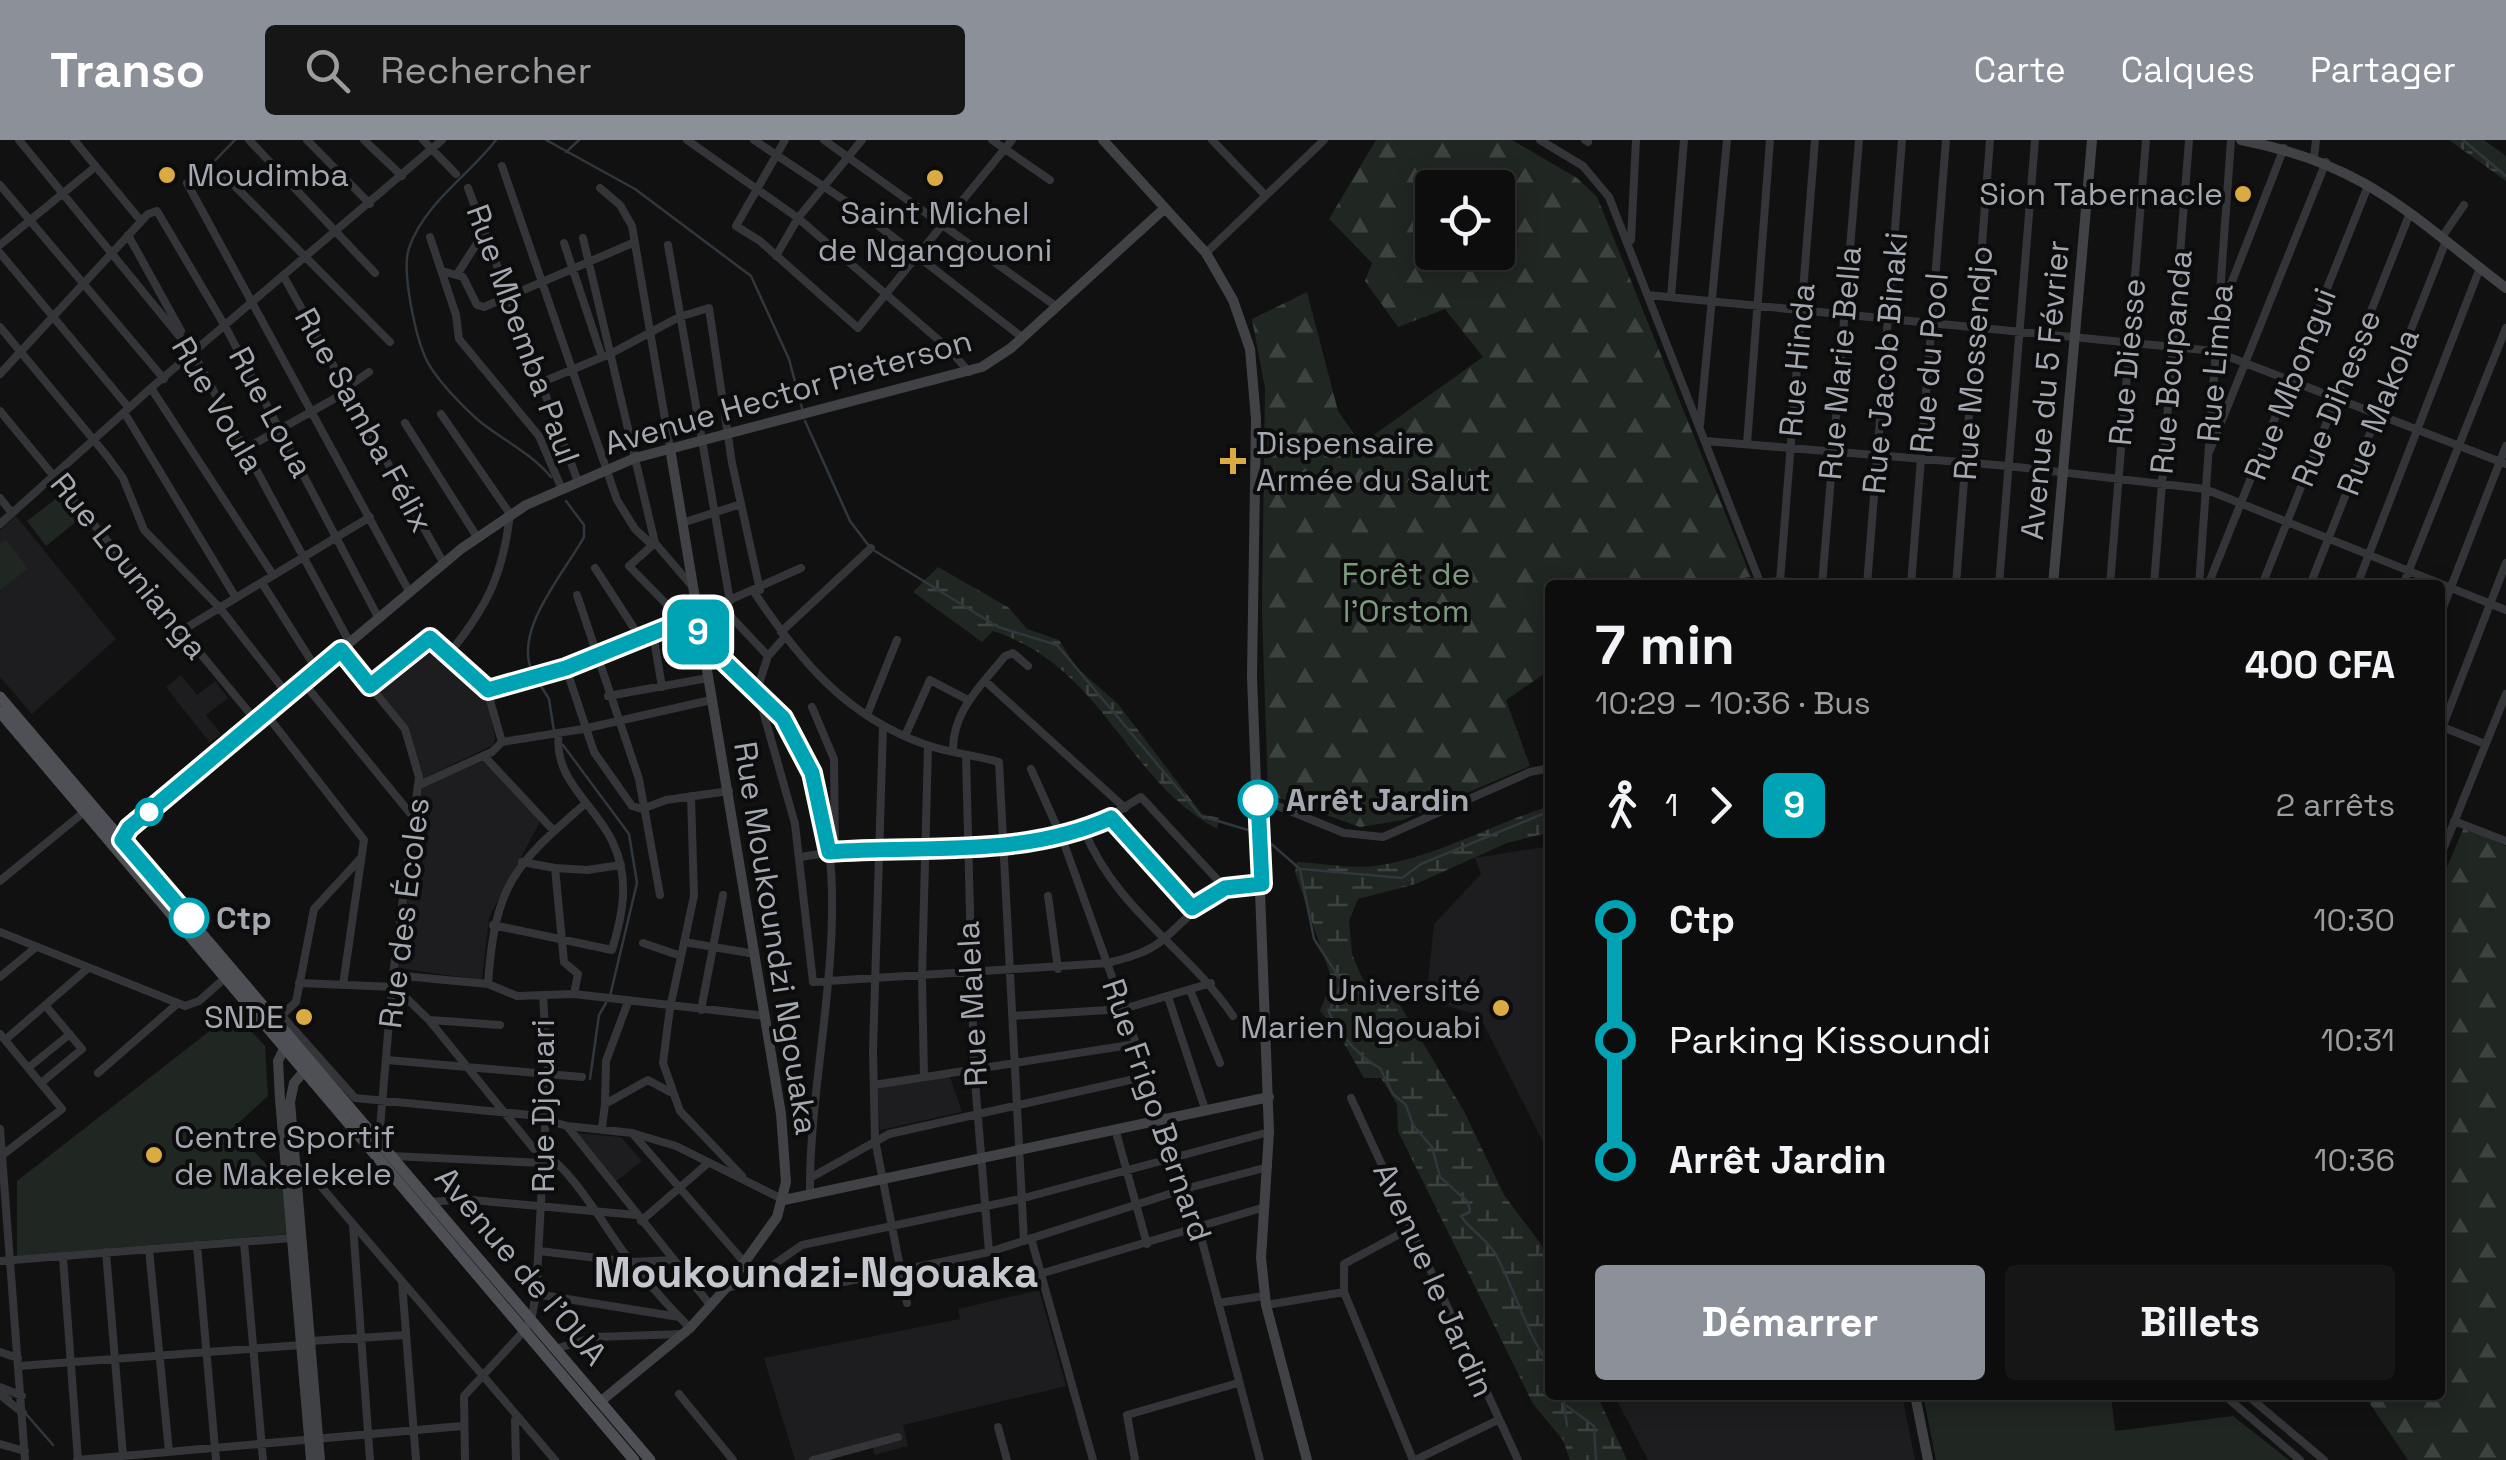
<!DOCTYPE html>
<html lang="fr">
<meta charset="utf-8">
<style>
body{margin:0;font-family:"Space Grotesk",sans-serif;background:#161617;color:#f1f3f6;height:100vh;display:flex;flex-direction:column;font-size:38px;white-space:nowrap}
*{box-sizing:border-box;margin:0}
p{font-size:32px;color:#9a9c9e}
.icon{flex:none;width:55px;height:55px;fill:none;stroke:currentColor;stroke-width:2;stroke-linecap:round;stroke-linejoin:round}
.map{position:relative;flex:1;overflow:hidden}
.details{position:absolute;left:1545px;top:440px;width:900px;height:820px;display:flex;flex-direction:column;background:#0d0d0e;border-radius:10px;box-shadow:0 5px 25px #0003,0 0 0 2px #2d2d2e}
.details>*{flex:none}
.badge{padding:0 20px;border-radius:15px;font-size:35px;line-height:65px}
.tools{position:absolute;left:1415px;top:30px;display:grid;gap:20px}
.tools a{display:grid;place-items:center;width:100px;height:100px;border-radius:10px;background:#0d0d0e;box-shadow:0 5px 25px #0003,0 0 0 2px #2d2d2e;font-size:50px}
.map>.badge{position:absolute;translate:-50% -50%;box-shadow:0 0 0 5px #fff}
.legs{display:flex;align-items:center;gap:15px;height:110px;padding:0 50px;font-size:32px}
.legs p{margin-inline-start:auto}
.overview{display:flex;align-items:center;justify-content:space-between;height:170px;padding:0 50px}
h1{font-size:55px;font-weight:800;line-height:75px}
.action{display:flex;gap:20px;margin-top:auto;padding:20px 50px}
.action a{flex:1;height:115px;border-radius:10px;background:#8c9099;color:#fff;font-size:40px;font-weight:800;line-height:115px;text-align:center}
.action a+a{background:#161617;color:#f1f3f6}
ul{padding:0 50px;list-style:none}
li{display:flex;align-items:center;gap:35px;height:120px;font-size:38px}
li i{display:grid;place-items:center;width:15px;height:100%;margin:0 12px;background:currentColor}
li i::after{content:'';width:25px;height:25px;margin:-12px;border:8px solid;border-radius:50%;background:#0d0d0e}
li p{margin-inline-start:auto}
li:first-child i{background:linear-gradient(#0000 50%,currentColor 0)}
li:last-child i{background:linear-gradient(currentColor 50%,#0000 0)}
header{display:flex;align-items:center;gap:60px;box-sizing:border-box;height:140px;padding:0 50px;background:#8c9099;color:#fff}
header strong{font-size:48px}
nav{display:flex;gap:55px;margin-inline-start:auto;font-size:35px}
.search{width:700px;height:90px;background:#161617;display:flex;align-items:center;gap:25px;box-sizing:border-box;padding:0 35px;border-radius:10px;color:#9a9c9e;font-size:38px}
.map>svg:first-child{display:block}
</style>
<header>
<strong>Transo</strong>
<div class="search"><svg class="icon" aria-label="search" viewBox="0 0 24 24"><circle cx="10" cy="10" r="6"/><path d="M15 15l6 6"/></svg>Rechercher</div>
<nav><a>Carte</a><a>Calques</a><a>Partager</a></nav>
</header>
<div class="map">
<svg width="2506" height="1320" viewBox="0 0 2506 1320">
<defs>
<pattern id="forest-firs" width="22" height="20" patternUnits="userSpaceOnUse" patternTransform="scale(2.5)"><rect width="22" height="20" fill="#202621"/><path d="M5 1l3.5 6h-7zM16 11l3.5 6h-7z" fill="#3d433f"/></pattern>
<pattern id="wetland-marsh" width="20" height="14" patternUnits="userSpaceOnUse" patternTransform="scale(2.5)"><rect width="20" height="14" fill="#202621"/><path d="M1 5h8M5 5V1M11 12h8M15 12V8" fill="none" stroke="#3d433f"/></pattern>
</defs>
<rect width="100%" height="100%" fill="#111112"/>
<path fill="#1d1d1f" d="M16,376l100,123 -84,75 -32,-37v-147z
M423,503l66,59 6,37 -2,6 -71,34 -14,-45 -36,-48z
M181,535l16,20 18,-14 13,17 -22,17 15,19 -11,9 -44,-56z
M483,621l58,59 -52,97 -7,63 -85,-12 25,-181z
M1550,706v310l-71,-141 -53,-15 8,-76 47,-50 -6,-16z
M949,934l13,38 -82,18 -3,-43z
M574,993l47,4 21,24 -29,23z
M1039,1150l27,96 -163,39 5,21 -33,9 -3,-10 -59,15h-18l-31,-102 196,-39 -2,-10z
M1614,1255h288l13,65h-267z"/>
<path fill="url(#forest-firs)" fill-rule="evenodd" d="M1376,0h136l65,38 20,19 154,380 -58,8h-143v85l-44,30 24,66 -127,54 -43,7 -92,-33 -6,-184 3,-222 -13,-69 55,-27 31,119 23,33 122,-87 -38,-48 -47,18 -33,-46 7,-18 -43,-44zM1432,48h66v64h-66z
M2464,687l42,19v614h-98l-44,-65h76v-511z"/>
<path fill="url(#wetland-marsh)" d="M2449,0h35l22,16v25z
M938,427l70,40 19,22 32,11 17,27 42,37 84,110 17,4 -2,11c-92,-49 -112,-161 -224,-198l-11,11 -69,-50z
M1550,666v26l-43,11 -91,41 -58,15 -9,22 3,33 11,26 37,25 64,106 40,84 37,49 9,25v126h47l30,65h-57l-7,-20 -30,-36 -135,-273 -1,-27 -16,-26h-17l-27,-47 -17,-20 12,-31 -37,-108 2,-10c25,1 53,7 77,4 61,-8 117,-42 176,-60z"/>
<path fill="#202621" d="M58,357l19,24 -31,25 -19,-25z
M6,399l22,30 -28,21v-47z
M234,872l31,34 3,50 -35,32 51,56 4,50 -271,22v-75z
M1923,1255h188l4,36 118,-15 56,44h-353z"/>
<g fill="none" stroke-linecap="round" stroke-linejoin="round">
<path stroke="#30373d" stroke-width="2.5" d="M496,0c-27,35 -72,64 -87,108 -8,23 7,91 18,113 10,19 35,45 51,59 24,20 52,32 73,57
M546,0l89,49 116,87 38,83 13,49
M2463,0l43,36
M566,12l13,-12
M199,37l36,-37
M805,281l45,100 19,25
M875,411l123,76 59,18 144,171 54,16
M532,531c-19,-41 33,-99 52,-134v-12l-18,-24
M536,538l13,21 5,32
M563,605l66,89 8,49 -27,113
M1262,696l38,33 14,70 28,43 -13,30c9,21 31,46 51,56l13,26 13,11 7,20 19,22 8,30 28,25 2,10 -9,4c10,15 27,23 36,41 19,35 30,78 53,109
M1302,729l100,9 19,-14 129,-53
M590,939l9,-64 7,-12
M0,1251l11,7
M1563,1255l4,31
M1567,1266l27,20 2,34
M27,1275l26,30"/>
<path stroke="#343539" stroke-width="8" d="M19,0l174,213 157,290
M74,0l67,81
M249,0l126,133
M307,0l63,64
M364,0l38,36
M423,0l33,34
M687,0l111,78 151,131 20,23
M754,0l99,66 170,132
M785,0l-49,86 24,15 98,87 154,-188
M824,0l233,167
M992,0l58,40
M1212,0l53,55
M1540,0l43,26 26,31 152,388
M1585,0l3,2
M2314,18l2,-18
M502,26l115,334 18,29 17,16
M221,32l169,170
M187,43l223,410
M0,45l164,194
M468,48l109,291
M600,48l20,17 12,21 38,222
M128,95l53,96
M430,97l26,78 3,24 80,97 22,51
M2442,97l22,-32
M583,98l72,305 36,42
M1631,100l5,-100
M564,103l38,114
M0,105l95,-78
M668,105l62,356
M0,113l129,155
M1206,113l118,-113
M776,116l22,-38 64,-78
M442,131l21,6 14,28 7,2 151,-65
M458,133l28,-44
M284,137l160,287
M1648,155l566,56 292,113
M1671,157l13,-157
M2224,162l60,-154
M0,187l107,129 16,22 21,52 75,77 69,88
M0,234l148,-160 9,-3 68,115 154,293
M540,243l72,-30 67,-36 30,-9 23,155 28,127
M151,248l122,187
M346,248l23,-16
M0,271l257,311
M124,272l112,186
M441,274l69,100c-7,61 -23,93 -62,141
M405,283l72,114
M1700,285l27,-285
M1706,301l302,25 197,23 301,121
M1747,304l23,-304
M245,309l103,-58
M2210,310l116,-288
M0,358l12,15
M682,383l59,-19
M0,384l151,-136 291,-248
M655,403l-26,23 54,55
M595,428l46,71
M1780,441l35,-441
M262,443l55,87
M1739,445l41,-4 36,4
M1822,445l37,-445
M1867,445l35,-445
M1911,445l35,-445
M1956,445l34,-445
M1999,445l36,-445
M2110,445l36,-445
M2154,445l35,-445
M2199,445l32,-445
M2208,445l160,-399
M2262,445l148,-372
M2310,445l136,-344
M2357,445l123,-317
M2403,445l103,-257
M754,452c45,67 91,124 170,152 24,9 51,11 75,18l25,479
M577,455l62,184 21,116
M721,466l47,50
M2440,475l66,-169
M181,491l189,-114
M781,492l90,-84
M653,494l9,53
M784,498l-16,18 -11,34 38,134 18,158 295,-19c18,-5 36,-9 52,-21 40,-33 44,-53 102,-59
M703,501c26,22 59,47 78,74 96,138 27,325 29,479
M341,511l64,78 14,48 -26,198 -14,165
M566,528l28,84 38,54 10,3 24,-9 63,-9
M985,541l140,127
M303,542l111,136
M371,546l50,-44 12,-3 54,51 15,52
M487,550l140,-44 174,-78
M608,556l100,-18
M812,567l22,52 1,92
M266,574l98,126 -21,145
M867,575l30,-75
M2440,586l45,18
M883,587l-10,323 2,90 32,163
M2440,593l66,-170
M905,596l25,-56 38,20
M953,611c-1,-40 29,-66 52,-95l8,-3 15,13
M484,616l70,75
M966,616l8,313 15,183
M1031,629l31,69 126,350 72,272
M419,645l73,-33 10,-10 81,-13 128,-29
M691,656l3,100 -24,112 -7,55 17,48 62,65
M1258,658l86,35 39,4 147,-65 20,-4
M1111,678l81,90
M2454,681l52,20
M1084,690c33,81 103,118 149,186
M801,717c86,-16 181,6 265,-20 29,-9 50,-25 75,-40l84,91
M2440,717l66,-163
M555,728l32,2 34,-5
M0,741l84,-69
M1048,756l10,73
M493,785l119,25c11,-36 18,-71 1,-107 -17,-38 -61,-64 -54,-110
M0,792l185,74 14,-5 26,-23
M684,802l71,12
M643,803l38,13
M393,835l95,9 29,12 57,-2 4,-20 -14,-12 -9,-94 -33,-6
M0,837l35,-29
M299,843l96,4 34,33 105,129c34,9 74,85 97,113 19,23 38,45 59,66
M488,844c7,-99 25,-118 98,-181
M1190,850l30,73
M574,854l191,22
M1168,857l37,112
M701,870l22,-115
M282,876l73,82 175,17 37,11 65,7 44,13 108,54
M1013,876l110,-7 88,-26
M279,878l17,-16 18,-93 46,-50
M430,880l70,5
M0,894l62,75 -57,44
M5,900l82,-71
M387,920l195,17
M28,928l42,-34
M98,933l79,-69
M924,937l-2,-100 6,-231
M41,943l41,-34 -37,-44
M874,945l262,-41
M1351,958l167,362
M605,964l1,-43 22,-59
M567,986l144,180
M602,988l3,-24 43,-24 22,12
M0,989l25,331
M1116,992l31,112
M632,993l112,129
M392,1016l151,7
M294,1024l18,12 243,284
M810,1038l79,-44 259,-58
M432,1062l30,-3 174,16
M641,1081l66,-57
M353,1085l17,235
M1409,1089l-65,35v28l69,168
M1031,1098l62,222
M244,1102l19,218
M197,1105l19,215
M149,1109l20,203
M539,1111l92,11 42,-2
M106,1112l17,204
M63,1117l15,203
M0,1121l292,-23
M1043,1133l222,-66
M402,1142l14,178
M844,1142l145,-30 199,-64 80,-21
M726,1148l21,-5 55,-38 218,-46 249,-67
M536,1154l143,23
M1218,1163l46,-7
M1266,1165l78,-13
M310,1201l96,-6
M555,1209l40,-12 88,-3
M0,1212l18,6
M19,1226l283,-21
M0,1247l22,9
M679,1254l54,66
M0,1255l23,18
M2224,1255l76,65
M2247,1255l77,65
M515,1280l1,40
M998,1287l9,33
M0,1304l25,7
M77,1320l385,-34
M465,1320l-1,-64 59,-64 8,-11 5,-27 12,-221 -5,-77
M813,1320l85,-23
M1135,1320l-8,-45 111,-32
M1415,1320l81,-39"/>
<path stroke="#414246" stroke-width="10" d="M1103,0l103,113 27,47 17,49 6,70 -4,257 17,456 -8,126 5,47 41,155
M2241,0c125,24 169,75 265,148
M2053,445l39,-445
M116,704l13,-16 332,-279 65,-44 109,-47 347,-91 29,-19 154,-140
M287,903l-9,18 2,38 31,361
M307,928l-13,15 -4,19 30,358
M784,1060l485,-103
M1915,1255l13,65
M600,1262l90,-74 36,-40 51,-71 9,-35 -5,-68 -111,-666"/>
<path stroke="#4f5055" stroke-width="11" d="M0,557l650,763
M0,572l634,748"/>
</g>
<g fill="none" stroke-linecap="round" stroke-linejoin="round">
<g stroke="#fff" stroke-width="22">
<path id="line-1" d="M189,778l-67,-78 7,-12 212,-178 29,36 60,-48 58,52 78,-22 129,-52 5,22 83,80 29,55 17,79c96,-7 193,6 282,-34l81,90 33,-20 37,-4 -4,-84"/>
</g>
<use href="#line-1" stroke="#00a3b4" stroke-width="15"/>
</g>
<g fill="#d9ab42" stroke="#0c0c0d" stroke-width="4">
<circle cx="167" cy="35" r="10"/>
<circle cx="935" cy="38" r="10"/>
<circle cx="2243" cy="54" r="10"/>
<path d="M1228 306h10v10h10v10h-10v10h-10v-10h-10v-10h10z"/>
<circle cx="1501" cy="868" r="10"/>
<circle cx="304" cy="877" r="10"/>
<circle cx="154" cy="1015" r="10"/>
</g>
<g fill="#fff" stroke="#00a3b4" stroke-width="5">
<circle cx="1258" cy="660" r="18"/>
<circle cx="149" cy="672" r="12"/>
<circle cx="189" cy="778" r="18"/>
</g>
<g text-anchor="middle" stroke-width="8" stroke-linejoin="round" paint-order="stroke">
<g font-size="32" fill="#a4a8b1" stroke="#0c0c0d" text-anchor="start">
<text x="187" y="46">Moudimba</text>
<text x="2223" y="65" text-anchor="end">Sion Tabernacle</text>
<text x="935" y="84" text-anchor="middle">Saint Michel<tspan x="935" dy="37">de Ngangouoni</tspan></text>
<text x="1256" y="314">Dispensaire<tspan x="1256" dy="37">Armée du Salut</tspan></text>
<text x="1481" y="861" text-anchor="end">Université<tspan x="1481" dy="37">Marien Ngouabi</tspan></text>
<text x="284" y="888" text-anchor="end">SNDE</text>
<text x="174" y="1008">Centre Sportif<tspan x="174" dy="37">de Makelekele</tspan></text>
</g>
<g font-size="32" fill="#a4a8b1" stroke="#0c0c0d">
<text transform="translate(523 194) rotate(70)" y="11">Rue Mbemba Paul</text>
<text transform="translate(1797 220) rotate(-85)" y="11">Rue Hinda</text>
<text transform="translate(2127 222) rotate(-85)" y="11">Rue Diesse</text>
<text transform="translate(2171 222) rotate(-85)" y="11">Rue Boupanda</text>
<text transform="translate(1840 223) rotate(-85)" y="11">Rue Marie Bella</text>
<text transform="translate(1885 223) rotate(-85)" y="11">Rue Jacob Binaki</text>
<text transform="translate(1929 223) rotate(-85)" y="11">Rue du Pool</text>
<text transform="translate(1973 223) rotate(-86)" y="11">Rue Mossendjo</text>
<text transform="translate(2215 223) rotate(-85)" y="11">Rue Limba</text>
<text transform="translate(2290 244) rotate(-69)" y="11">Rue Mbongui</text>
<text transform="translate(2045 250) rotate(-85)" y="11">Avenue du 5 Février</text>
<text transform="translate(788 252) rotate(-16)" y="11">Avenue Hector Pieterson</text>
<text transform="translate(2336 258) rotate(-68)" y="11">Rue Dihesse</text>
<text transform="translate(218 265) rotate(60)" y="11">Rue Voula</text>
<text transform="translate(271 272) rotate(62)" y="11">Rue Loua</text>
<text transform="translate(2378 272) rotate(-69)" y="11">Rue Makola</text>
<text transform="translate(364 280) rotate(61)" y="11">Rue Samba Félix</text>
<text transform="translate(129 426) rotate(51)" y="11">Rue Lounianga</text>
<text transform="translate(404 773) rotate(-83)" y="11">Rue des Écoles</text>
<text transform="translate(776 798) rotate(81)" y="11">Rue Moukoundzi Ngouaka</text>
<text transform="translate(972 864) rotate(-93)" y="11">Rue Malela</text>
<text transform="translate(543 966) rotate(-90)" y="11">Rue Djouari</text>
<text transform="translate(1157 970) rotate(71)" y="11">Rue Frigo Bernard</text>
<text transform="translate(521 1126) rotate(50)" y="11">Avenue de l'OUA</text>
<text transform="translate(1434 1140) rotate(66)" y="11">Avenue le Jardin</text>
</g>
<g font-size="32" fill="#7d9a80" stroke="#0c0c0d">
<text x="1406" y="445">Forêt de<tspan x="1406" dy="37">l'Orstom</tspan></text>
</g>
<g font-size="32" font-weight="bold" fill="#a4a8b1" stroke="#0c0c0d" text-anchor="start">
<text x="1286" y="671">Arrêt Jardin</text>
<text x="216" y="789">Ctp</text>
</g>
<g font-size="42" font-weight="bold" fill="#c4c7ce" stroke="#0c0c0d">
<text x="816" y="1147">Moukoundzi-Ngouaka</text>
</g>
</g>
</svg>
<div class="tools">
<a><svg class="icon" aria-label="locate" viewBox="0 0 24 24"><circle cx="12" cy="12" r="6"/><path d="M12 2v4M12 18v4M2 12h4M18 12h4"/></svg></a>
</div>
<b class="badge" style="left:698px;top:492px;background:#00a3b4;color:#fff">9</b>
<section class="details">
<div class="overview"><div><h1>7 min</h1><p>10:29 – 10:36 · Bus</p></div><b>400 CFA</b></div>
<div class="legs"><svg class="icon" aria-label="walk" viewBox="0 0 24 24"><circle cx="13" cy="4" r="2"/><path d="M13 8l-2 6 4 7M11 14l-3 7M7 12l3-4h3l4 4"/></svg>1<svg class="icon" aria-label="forward" viewBox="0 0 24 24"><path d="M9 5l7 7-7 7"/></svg><b class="badge" style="background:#00a3b4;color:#fff">9</b><p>2 arrêts</p></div>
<ul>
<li><i style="color:#00a3b4"></i><b>Ctp</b><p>10:30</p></li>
<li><i style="color:#00a3b4"></i><span>Parking Kissoundi</span><p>10:31</p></li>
<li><i style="color:#00a3b4"></i><b>Arrêt Jardin</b><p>10:36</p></li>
</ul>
<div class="action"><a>Démarrer</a><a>Billets</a></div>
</section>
</div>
